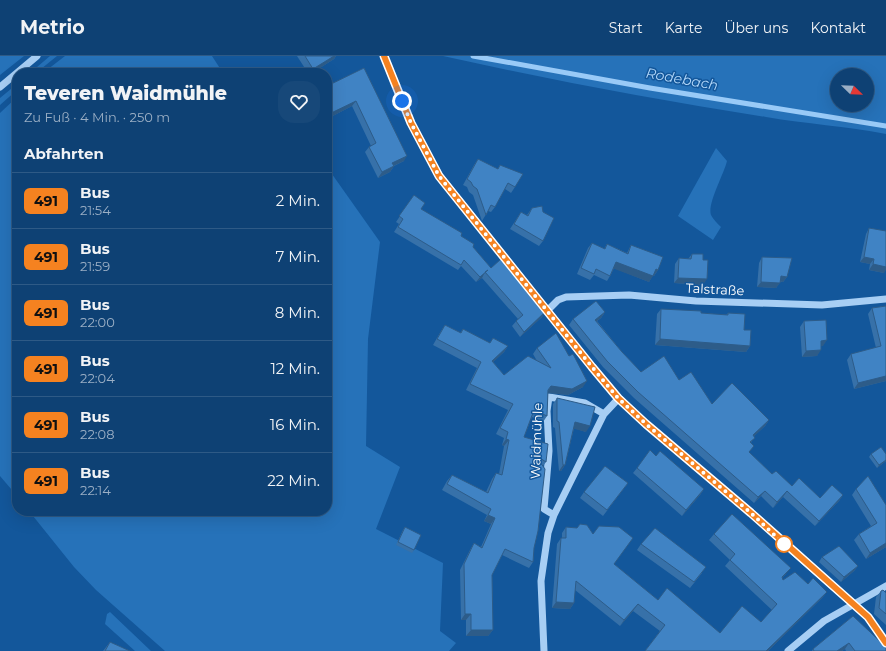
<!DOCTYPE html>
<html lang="de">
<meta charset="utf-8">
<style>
body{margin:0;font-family:Montserrat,sans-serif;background:#174879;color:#f1f3f6;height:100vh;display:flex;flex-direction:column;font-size:15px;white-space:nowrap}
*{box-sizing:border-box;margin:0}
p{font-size:13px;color:#9bafc5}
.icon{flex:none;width:22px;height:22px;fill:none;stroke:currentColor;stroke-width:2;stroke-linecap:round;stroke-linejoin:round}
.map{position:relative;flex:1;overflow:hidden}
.drawer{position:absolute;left:12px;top:12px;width:320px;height:448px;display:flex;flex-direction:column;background:#0e4174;border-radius:16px;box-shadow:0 4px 16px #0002,0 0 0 1px #2e5a86}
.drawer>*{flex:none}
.badge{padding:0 8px;border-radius:6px;font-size:14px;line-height:26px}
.needle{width:26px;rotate:113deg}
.controls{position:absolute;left:830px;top:12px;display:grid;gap:8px}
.controls a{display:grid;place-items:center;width:44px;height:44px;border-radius:50%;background:#0e4174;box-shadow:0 4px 16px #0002,0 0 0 1px #2e5a86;font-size:20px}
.you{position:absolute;width:20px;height:20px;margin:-10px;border:3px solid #fff;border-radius:50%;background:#1a73e8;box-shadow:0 0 0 6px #1a73e833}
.map>.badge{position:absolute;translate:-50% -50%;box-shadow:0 0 0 2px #fff}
h2{padding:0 12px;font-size:15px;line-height:36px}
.round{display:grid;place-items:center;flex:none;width:42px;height:42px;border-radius:16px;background:#174879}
.headline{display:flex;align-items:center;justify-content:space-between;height:68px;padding:0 12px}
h1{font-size:19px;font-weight:800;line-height:30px}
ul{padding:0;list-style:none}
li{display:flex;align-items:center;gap:12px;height:56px;padding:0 12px;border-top:1px solid #2e5a86}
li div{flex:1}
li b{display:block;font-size:15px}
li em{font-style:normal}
li .badge{min-width:44px;font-weight:700;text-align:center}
header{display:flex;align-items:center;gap:24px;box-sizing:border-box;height:56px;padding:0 20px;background:#0e4174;border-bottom:1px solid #2e5a86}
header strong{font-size:19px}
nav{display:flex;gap:22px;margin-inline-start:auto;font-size:14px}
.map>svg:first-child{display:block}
</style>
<header>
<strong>Metrio</strong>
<nav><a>Start</a><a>Karte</a><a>Über uns</a><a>Kontakt</a></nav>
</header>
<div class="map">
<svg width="886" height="595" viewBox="0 0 886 595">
<rect width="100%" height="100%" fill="#13579b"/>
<path fill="#2672b9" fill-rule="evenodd" d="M0,0h24l-24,19z
M50,0h7l-21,17h-6z
M65,0h147l11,17h-180z
M443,0h443v78c-40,-8 -80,-10 -120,-17 -108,-17 -216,-37 -323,-61zM837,19h30v30h-30z
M17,28v6l-17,15v-7z
M17,41v399l-17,-20v-363z
M716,92l11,13c-3,13 -20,43 -16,54 2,4 7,9 10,12l-8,13 -35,-24z
M327,111l53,75 -12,97 -2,107 34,21 -24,62 67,34 -3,68 16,12 -7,8h-284l-69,-61 -22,-23 -45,-56h298z
M110,556l41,39h-16l-30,-27 2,-10z"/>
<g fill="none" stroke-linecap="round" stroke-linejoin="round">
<path stroke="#99caf7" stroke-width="5" d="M473,0l177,32 236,38"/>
<path stroke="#a7cef4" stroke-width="7" d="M384,0l27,67 28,52 153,192 27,31 27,26 108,91 35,33 63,55 16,14 18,26
M0,31l37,-31
M547,255l11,-11 8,-3 63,-2 67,6 126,4 64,-6
M554,459l-10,-6 5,-58 -2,-40 2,-14 36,6 19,11
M544,595l-3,-70 7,-48 6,-18 50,-101 15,-16
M788,595l36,-30 62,-35"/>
</g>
<path fill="#3771a9" d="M297,0h39l-2,3 -22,14h-4z
M364,12l40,93 -10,5 -4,6 -12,6 -13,-26 4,-5 2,-1 -19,-40 -25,13v-33z
M478,103l20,10 2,-4 15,22 -4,6 -6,-4 -10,18 -4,5 -3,-1 -6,10 -9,-26 -4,-3 -2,-5 -4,-2 11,-20z
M414,139l7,14 40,27 12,11 18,21 54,44 -3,5 -22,20 -8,-11 6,-7 -36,-41 -6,4 -15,-16 -3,4 -64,-38 5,-8 -3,-2z
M532,152l11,33 -4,5 -29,-17 11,-17 6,3z
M869,172l15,45 -15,-3 1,-6 -10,-2 6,-28z
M592,187l12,6 3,-5 20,9 4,-8 27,25 -4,6 -1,-1 -4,7 -35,-14 -4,8 -3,5 -13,-6 -4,5 -13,-6 11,-26z
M692,198l11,6v25l-29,-2 1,-19 4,-6 9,1z
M762,201l25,20 -4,5h-3l-4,6 -19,-1 2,-24z
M886,250v75l-32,8 -7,-29 4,-6 25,-6 -8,-34 4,-6z
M661,253l40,4 25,2 2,-2 16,17 6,16 -4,6 -91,-7 2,-31z
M605,256l-4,6 -4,3 25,31 19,20 38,8 33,24 57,16 -4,6 -11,10 -3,7 -2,9 23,22 20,12 28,12 23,-3 -4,6 -24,25 -32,-29 -10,11 -12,-12 -7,7 -120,-105 -31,-31 -34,-42 4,-6z
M804,265l19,25h-2l-4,10 -15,1 -2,-30z
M445,269l15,8 3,-4 27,14 3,-5 15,8 -4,6 -11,10 11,13 33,-14 -4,-7 4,-6 46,39 -15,8 -20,-2 -1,23 -4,6 -11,-5 -8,20 22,25 -3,4 -9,82 -1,14 -4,6 -27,-13 -10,20 1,55 -5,6h-22v-16h-5l-1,-50 10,-20 4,-7 7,4 10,-23 -7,-3 3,-6 -45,-25 5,-9 5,-6 34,17 6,-13 4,-6 3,1 5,-28 -2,-1 2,-7 -8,-4 12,-24 -42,-20 11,-22 -44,-23 8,-14z
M557,342l29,34 -12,-4 -9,37 -4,6h-2l-4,-43 -2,-1v-23z
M871,398l15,7 -9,7 -8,-11z
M656,400l48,33 -4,6 -18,21 -49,-43 4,-5z
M868,420l18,71 -20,12 -12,-19 5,-6 12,-8 -19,-31 4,-6z
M628,427l-25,33 -23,-18 4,-6z
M405,471l9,23 -2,3 -16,-8 7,-15z
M566,471l48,37 44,36 62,33 41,-11 11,-12 -47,-44 5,-6 -21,-20 5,-6 72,40 -4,4 1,2 25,4 19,8 -5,6 -54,53h-123l15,-20 -27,-20 -13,15 -45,-36 -1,13 -4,6 -18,-1 5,-64 4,-6h1v-5z
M641,488l61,29 -12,15 -53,-38z
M822,501l36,9 -4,5 -13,11 -22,-20z
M881,535l5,2v32l-12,-11 2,-17z
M853,560l33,35h-40l-1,-2 -3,2h-30l1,-2z
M110,586l20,9h-27z"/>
<path fill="#2d5c89" d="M334,0h2l-2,3 -22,14h-1l2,-4z
M356,45l-4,5 -25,13v-4z
M407,100l-3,5 -15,7 3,-5z
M394,110l-4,6 -12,6 4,-6z
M864,201l10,2 -4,5 -10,-2z
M616,206l37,14 -4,6 -37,-14z
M873,208l13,3v3l-2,3 -15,-3z
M656,213l2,1 -4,6 -2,-1z
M485,216l-3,6 -6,4 4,-5z
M781,220l6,1 -4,5 -6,-1z
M678,222l29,1 -4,6 -29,-2z
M761,226l19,1 -4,5 -19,-1z
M545,256l-3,5 -22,20 4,-5z
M605,256l-4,6 -10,7 4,-5z
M660,283l90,7 -4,6 -91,-7z
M827,284l-4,6h-6l4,-5z
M508,290l-4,6 -16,15 4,-6z
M821,294l-4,6 -15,1 4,-6z
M886,320v5l-32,8 4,-6z
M587,325l-4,6 -15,8 -21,-2 4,-7z
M769,364l-4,6 -16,15 4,-6z
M575,366l15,4 -4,6 -15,-4z
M506,383l3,1 -5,6 -2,-1z
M886,404v1l-9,7 2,-3z
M563,409h2l-4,6h-2z
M704,433l-4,6 -18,21 4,-6z
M765,435l-4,5 -7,7 4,-6z
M787,435l-4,6 -10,11 4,-6z
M843,439l-4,6 -24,25 4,-5z
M488,459l7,3 -4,6 -7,-3z
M886,487v4l-20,12 4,-6z
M858,510l-4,5 -13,11 3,-5z
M791,512l-5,6 -9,10 5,-7z
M827,536l-5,6 -54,53h-2z
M556,546l18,1 -4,6 -18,-1z
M638,548l-5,7 -13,15 4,-6z
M465,558h6l-5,6h-5z
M471,574h22l-5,6h-22z
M849,587l-4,6 -3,2h-5z"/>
<path fill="#4083c4" stroke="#2d5c89" d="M305,0h29l-21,13z
M364,12l43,88 -15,7 2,3 -12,6 -13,-25 7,-4 -20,-42 -29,14v-29z
M478,103l20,10 2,-4 23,9 -8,13 -7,-4 -13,24 -4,-2 -5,10 -9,-26 -4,-3 -2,-4 -4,-3z
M414,139l11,8 -4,6 41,24 -1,3 13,8 -1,3 18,21 10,-9 44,53 -21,20 -8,-11 7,-6 -38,-43 3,-2 -8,7 -16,-17 -3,5 -63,-38 5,-8 -4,-3z
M542,150l1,6 11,6 -11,23 -29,-17 7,-12 7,4 4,-8z
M869,172l17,3v36l-13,-3 1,-5 -10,-2z
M592,187l13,6 2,-5 21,10 3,-9 32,12 -5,13 -2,-1 -3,7 -37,-14 -6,14 -14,-7 -2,5 -13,-6z
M692,198h11v6h5l-1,19 -29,-1 1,-20 12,1z
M762,201l30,1 -5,19 -6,-1 -1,7 -19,-1z
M596,245l9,11 -10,8 27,32 19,20 23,-16 15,24 12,-8 21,32 20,-21 37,37 -16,15 2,3 -5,4 4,4 -5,6 23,22 4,-3 16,15 7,-8 21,20 12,-13 11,10 -24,26 -32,-30 -10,11 -12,-11 -7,6 -120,-105 -31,-31 -34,-42z
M886,250v70l-28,7 -7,-29 30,-8 -9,-38z
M661,253l40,2v2l27,2v-2l17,1 -1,16h7l-1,16 -90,-7z
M826,264l1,20 -6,1v9l-15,1 -2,-30z
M445,269l16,8 2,-4 27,14 3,-5 15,8 -16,15 12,14 24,-19 23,12 -14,-20 19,-15 13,23 4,-2 14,27 -15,8 -21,-3 -3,4 -1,26 -13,-6 -10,27 24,7 -2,18 -12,-8 11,15 -7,62 -4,17 -1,14 -28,-13 -13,26 1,55h-22v-16h-6l-1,-50 10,-21 8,5 13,-30 -7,-3 3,-6 -44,-25 5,-9 36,18 8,-20 6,2 7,-35 -3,-1 2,-7 -8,-4 13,-24 -43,-20 11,-22 -44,-23z
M557,342l38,9 -5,19 -15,-4 -10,43h-2l-4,-43 -2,-1z
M881,391l5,7v6l-7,5 -8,-11z
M650,394l6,6 4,-5 44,38 -18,21 -49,-42z
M605,410l23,17 -21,27 -23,-18z
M868,420l18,29v38l-16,10 -11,-19 18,-11 -21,-34z
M732,458l59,54 -9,9 1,3 12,-8 13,12 5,-6 14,14 -61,59h-121l20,-26 -27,-21 -14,16 -48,-39 -2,22 -18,-1 5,-64h5v-11l11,1 3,-4 7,1 6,9 6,-8 20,1 14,11 -19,26 44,36 9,-12 53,45 22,-27 19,16 16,-18 -47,-44 5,-6 -21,-20z
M405,471l16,8 -7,15 -16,-8z
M655,472l51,39 -12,15 -53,-38z
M839,490l19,20 -14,11 -22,-20z
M883,534l3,3v21l-7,-6 2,-17z
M853,560l33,31v4h-31l-6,-8 -12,8h-23l-1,-2z
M110,586l20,9h-25z"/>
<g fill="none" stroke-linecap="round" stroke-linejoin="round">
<g stroke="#fff" stroke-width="9">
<path id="line" d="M384,0l27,67 28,53 153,191 26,31 28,26 105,89 117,104 18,26"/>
</g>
<use href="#line" stroke="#f58220" stroke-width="6"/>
<path stroke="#fff" stroke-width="4" stroke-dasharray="0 7.2" d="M402,45l9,22 28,53 153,191 26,31 28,26 105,89 33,31"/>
</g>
<circle fill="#fff" stroke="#f58220" stroke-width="2" cx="784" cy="488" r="8"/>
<g text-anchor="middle" stroke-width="3" stroke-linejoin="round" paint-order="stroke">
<g font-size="13" fill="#fff" stroke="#13579b">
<text transform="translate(715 233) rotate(3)" y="5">Talstraße</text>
<text transform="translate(536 385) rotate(-88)" y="5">Waidmühle</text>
</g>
<g font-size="14" font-style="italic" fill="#b3d8fa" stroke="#13579b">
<text transform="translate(682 23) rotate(10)" y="5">Rodebach</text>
</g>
</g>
</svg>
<div class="controls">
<a><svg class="needle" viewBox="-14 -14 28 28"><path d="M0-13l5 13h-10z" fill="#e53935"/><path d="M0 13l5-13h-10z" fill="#9bafc5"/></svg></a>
</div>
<div class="you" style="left:402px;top:45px"></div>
<section class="drawer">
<div class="headline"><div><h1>Teveren Waidmühle</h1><p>Zu Fuß · 4 Min. · 250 m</p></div><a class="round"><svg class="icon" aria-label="heart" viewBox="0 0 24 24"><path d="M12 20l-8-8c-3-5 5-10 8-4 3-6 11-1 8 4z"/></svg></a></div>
<h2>Abfahrten</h2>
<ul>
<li><span class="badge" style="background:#f58220;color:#111">491</span><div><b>Bus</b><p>21:54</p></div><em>2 Min.</em></li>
<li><span class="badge" style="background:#f58220;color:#111">491</span><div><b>Bus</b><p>21:59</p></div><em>7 Min.</em></li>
<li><span class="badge" style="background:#f58220;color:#111">491</span><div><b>Bus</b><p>22:00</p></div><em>8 Min.</em></li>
<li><span class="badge" style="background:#f58220;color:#111">491</span><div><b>Bus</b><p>22:04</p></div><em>12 Min.</em></li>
<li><span class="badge" style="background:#f58220;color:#111">491</span><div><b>Bus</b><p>22:08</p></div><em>16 Min.</em></li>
<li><span class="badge" style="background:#f58220;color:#111">491</span><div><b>Bus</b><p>22:14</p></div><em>22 Min.</em></li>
</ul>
</section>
</div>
